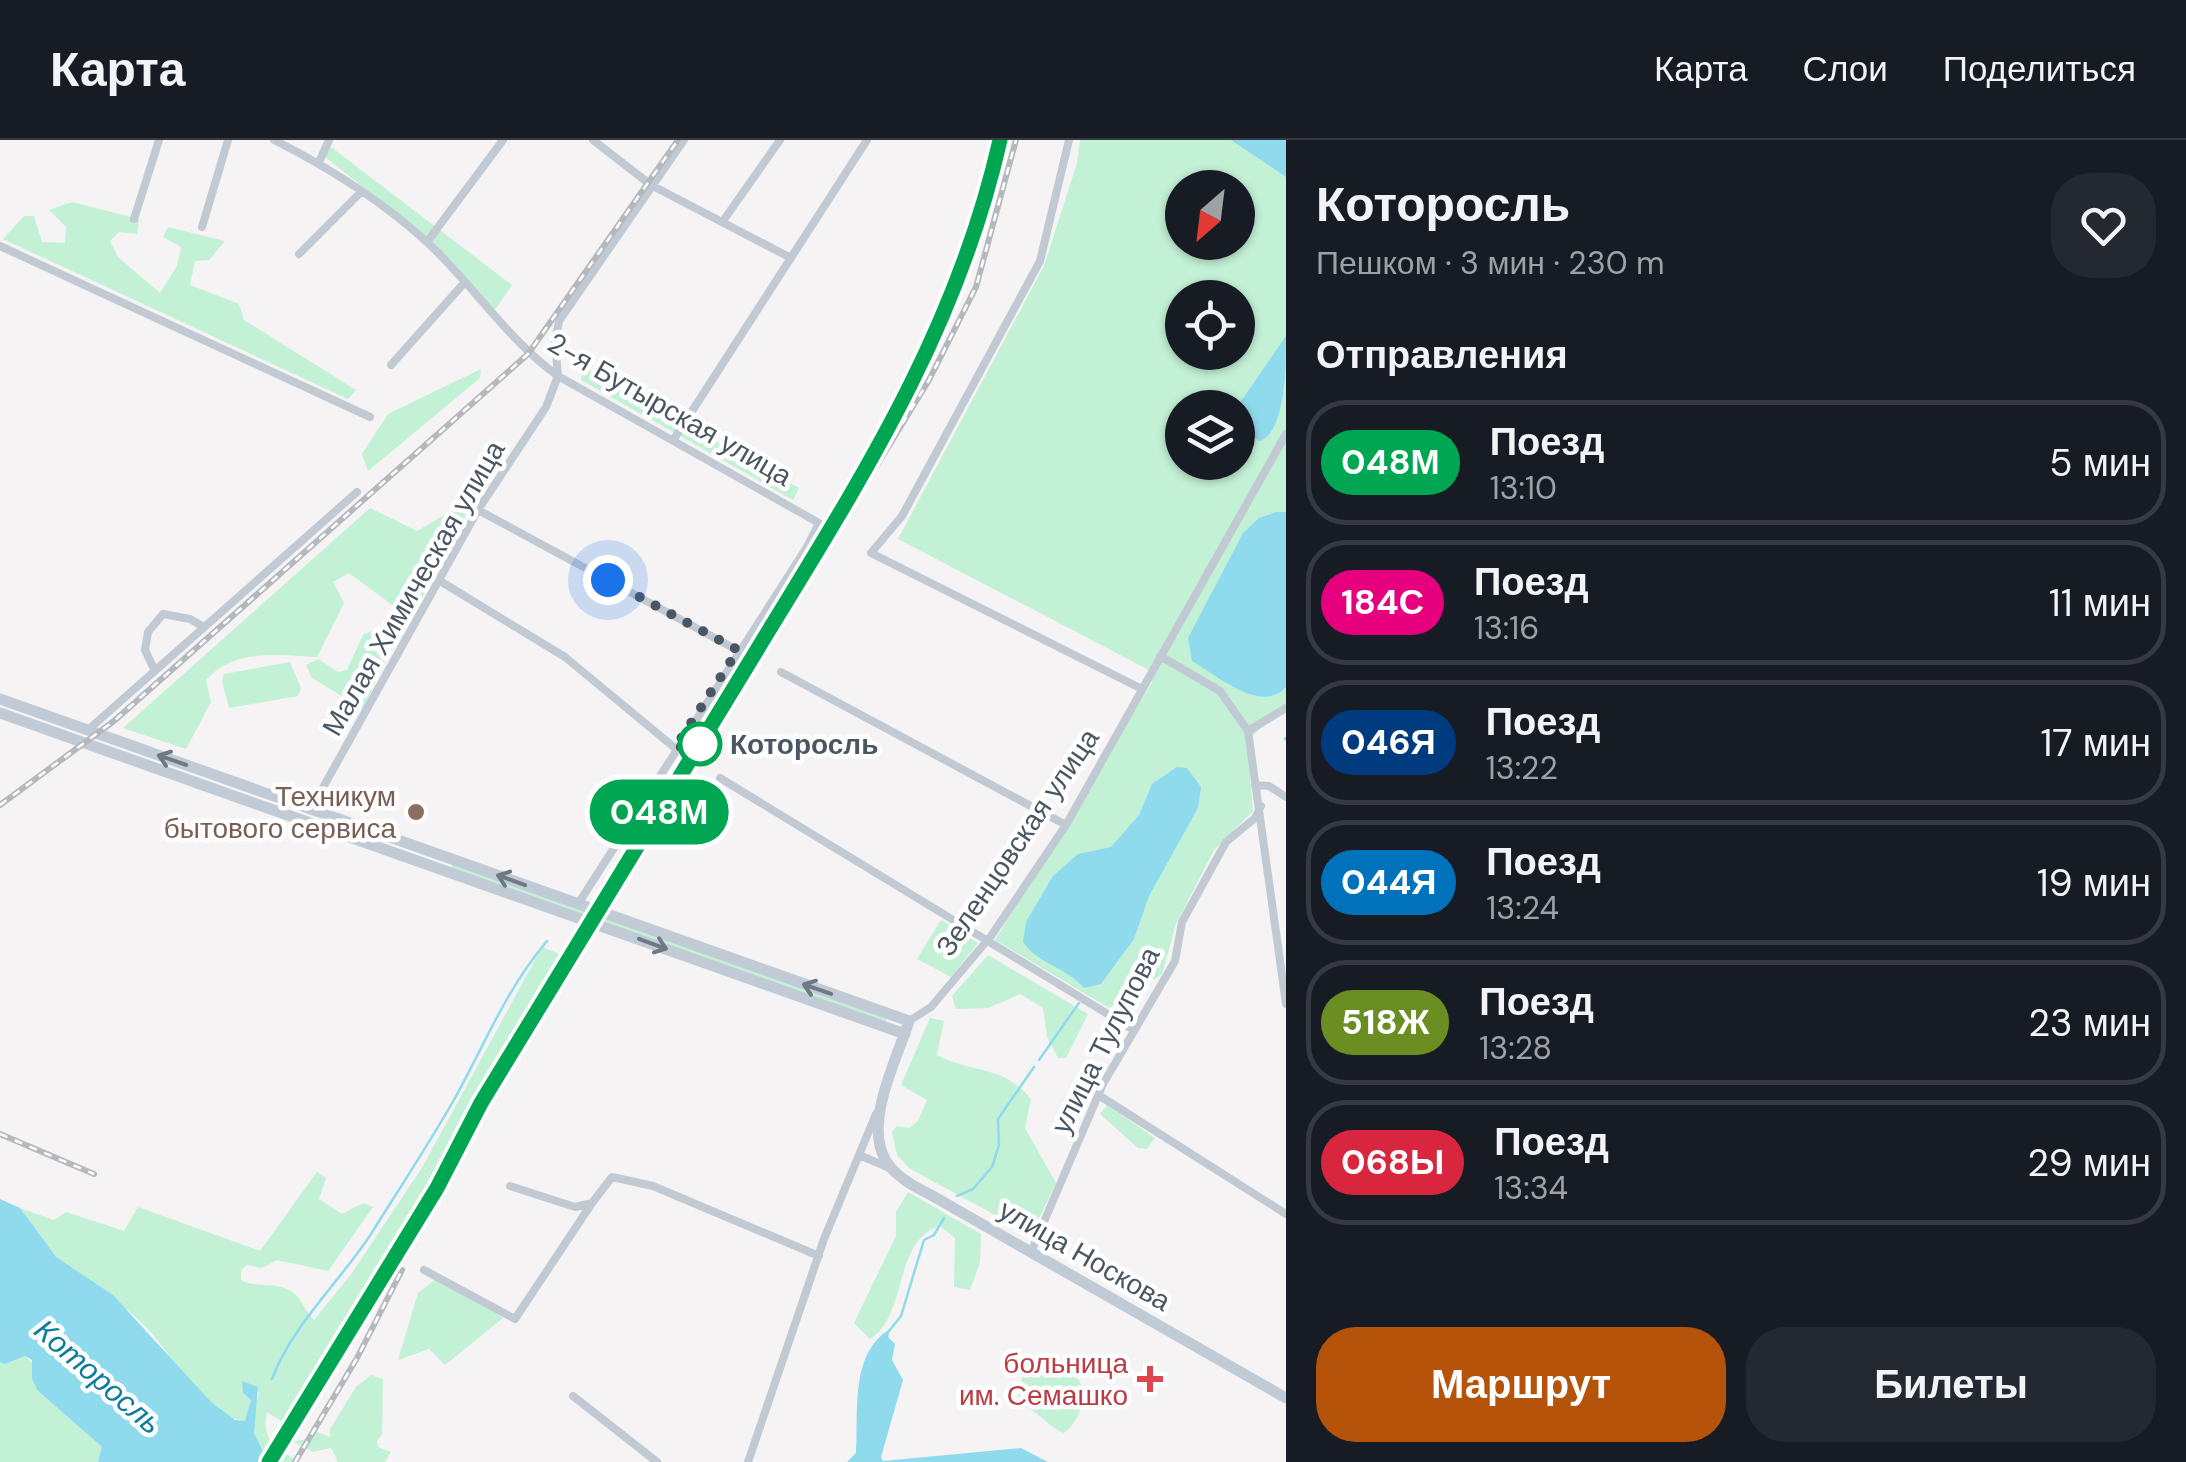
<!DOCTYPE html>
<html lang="ru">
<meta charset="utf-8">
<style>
body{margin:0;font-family:"DM Sans",sans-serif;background:#242831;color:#f1f3f6;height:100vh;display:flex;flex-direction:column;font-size:38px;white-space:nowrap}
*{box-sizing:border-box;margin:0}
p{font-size:32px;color:#9ea1a6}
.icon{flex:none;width:55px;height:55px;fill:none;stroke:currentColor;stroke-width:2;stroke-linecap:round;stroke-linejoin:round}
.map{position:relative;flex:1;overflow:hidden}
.details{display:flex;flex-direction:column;background:#171b24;width:900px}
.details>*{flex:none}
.badge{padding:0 20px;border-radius:32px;font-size:35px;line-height:65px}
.needle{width:65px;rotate:208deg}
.fabs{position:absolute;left:1165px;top:30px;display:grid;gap:20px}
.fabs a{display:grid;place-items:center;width:90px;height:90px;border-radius:50%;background:#171b24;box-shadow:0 2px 8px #0004;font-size:50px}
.you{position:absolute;width:50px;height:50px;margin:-25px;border:8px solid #fff;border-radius:50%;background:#1a73e8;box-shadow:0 0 0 15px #1a73e833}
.map>.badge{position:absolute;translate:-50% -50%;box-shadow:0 0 0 5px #fff}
h2{padding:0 30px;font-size:38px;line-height:90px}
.round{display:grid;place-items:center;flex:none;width:105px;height:105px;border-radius:40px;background:#242831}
.head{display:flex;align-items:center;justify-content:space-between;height:170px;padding:0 30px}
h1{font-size:48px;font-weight:600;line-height:75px}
.action{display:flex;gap:20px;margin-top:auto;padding:20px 30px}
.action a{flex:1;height:115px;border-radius:40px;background:#b45309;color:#fff;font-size:40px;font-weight:600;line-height:115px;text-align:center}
.action a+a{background:#242831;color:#f1f3f6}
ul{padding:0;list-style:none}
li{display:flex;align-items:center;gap:30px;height:125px;margin:0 20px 15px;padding:0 10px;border:5px solid #363941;border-radius:40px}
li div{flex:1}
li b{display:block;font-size:38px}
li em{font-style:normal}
li .badge{min-width:110px;font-weight:700;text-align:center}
header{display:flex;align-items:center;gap:60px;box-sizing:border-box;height:140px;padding:0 50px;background:#171b24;border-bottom:2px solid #363941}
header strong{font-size:48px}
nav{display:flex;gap:55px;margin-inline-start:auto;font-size:35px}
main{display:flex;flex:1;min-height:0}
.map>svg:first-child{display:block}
</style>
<header>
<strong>Карта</strong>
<nav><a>Карта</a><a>Слои</a><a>Поделиться</a></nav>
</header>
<main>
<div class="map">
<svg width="1286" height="1322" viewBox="0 0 1286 1322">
<rect width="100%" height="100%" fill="#f5f3f3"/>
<path fill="#c3f1d5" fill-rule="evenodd" d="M1080,0h206v565l-39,36 6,70 -39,39 -38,74 -14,50 -53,34 -114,-68 157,-258 -5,-13 -249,-130 146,-273 33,-103zM1182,48h56v54h-56zM1182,158h56v54h-56zM1182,268h56v54h-56z
M327,4l185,141 -17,25 -67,-71 -104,-83z
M72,62l67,17 -2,15 -18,-2 -9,9 8,16 42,36 17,-27 4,-19 -18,-10 5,-10 57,14 -16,19 -14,1 -5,24 49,19 5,16 112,70 -8,9 -345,-160 21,-23h10l8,26 23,1 1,-16 -17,-17z
M582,226l217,122 -6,12 -212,-120z
M481,229l-1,9 -112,93 -6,-17 26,-40z
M458,367l8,8 -55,104 -62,-46 -16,9 11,21 -27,54c-38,-2 -83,-9 -111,23l5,22 -25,47 -63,-21 247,-220 47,23z
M372,491l2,19 11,12 -22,47 -51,-31 -6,-13 12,-6 20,13 9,-2 16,-35z
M290,522l11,26 -3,8 -69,12 -7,-27 2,-7z
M452,724l435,154 -1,4 -435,-154z
M941,780l37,23 -27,34 -34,-18z
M542,807l25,10 -174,282 -107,185 -19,-12c-7,29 11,37 33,50h-32c-19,-19 -15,-46 -9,-70l-6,-6 -8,1 -1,6 7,7 -5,21c-34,1 -77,-69 -99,-93 -27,-29 -62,-44 -91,-71 -14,-13 -25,-34 -36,-49l34,12 12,-8 58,19 14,-24 122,44 57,-79 9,6 -7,21 23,15 21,-11 10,4 -45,64 -51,-11 -15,8 -15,-3 -6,5v10c16,9 39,0 55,15 6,6 11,18 18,25l38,-47 71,-107z
M988,815l100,59 -22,44h-8l-11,-21 -4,-29 -23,-14 -32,14 -32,1 -4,-13z
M930,878l14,3 -7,34c39,20 65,9 94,44l-6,29 31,55 -25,52 -122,-67 -12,-13 -5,-23 5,-6 12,2 9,-7 9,-21 -26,-15z
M1107,965l48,33 -8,11 -9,-1 -38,-34z
M908,1052l73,42 -1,28 -10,28 -16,-3 1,-49 -15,-12c-48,15 -31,88 -70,113l-16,-16 42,-87v-24z
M441,1135l62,43 -58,47 -16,-16 -31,11 20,-67z
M25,1216l10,10 -3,13 5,11 66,58 -5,14h-98v-100l5,2z
M1032,1222c12,3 31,5 41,12 20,16 7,47 -9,59 -19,-8 -25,-23 -47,-30l5,-26z
M371,1235l12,4 -1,55 -5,7 1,6 13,5 -6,10h-47l-7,-14 -18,4 -21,-11 12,-1 8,-10 18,7v-8l26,-42z"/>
<path fill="#90daee" d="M1231,0h55v37z
M1286,196c0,29 0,98 -27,105l-21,-14 -1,-20z
M1276,372h10v175c-25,28 -69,-12 -94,-26l-4,-23 55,-105 16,-15z
M1177,627l10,1 14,19 -3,21 -49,88 -15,43 -33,45 -17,4c-16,-20 -46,-24 -61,-46l3,-20 27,-46 25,-22 33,-7 28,-32 13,-31z
M0,1059l20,9 36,49 57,38 98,107 24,18 10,1 6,-21 -8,-7 -1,-12 16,6 -4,46 14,29h-170l4,-15 -65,-57 -5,-11v-19l-7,-4 -20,8 -5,-2z
M890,1189l-2,8 7,7 -3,16 11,20 -22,77 2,4 138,-13 27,14h-201l9,-9c3,-40 -7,-99 34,-124z"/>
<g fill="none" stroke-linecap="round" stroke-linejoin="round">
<path stroke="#90daee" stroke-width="2.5" d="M1285,599l1,-1
M1039,920l40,-57
M957,1056l16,-7 19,-22 7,-22 -1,-26 36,-52
M889,1191l12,-15 23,-76 10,-5 10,-17
M272,1239c21,-55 67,-96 99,-145 28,-45 58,-90 84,-136 31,-56 50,-107 92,-157"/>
<path stroke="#c1cad2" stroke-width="8" d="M274,0c54,27 110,63 154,103 46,43 79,96 130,133l261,147 -12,24 -229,357
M593,0l58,45 140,73
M1069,0l-29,121 -138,255 -31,37 271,136
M319,22l10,-22
M134,79l25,-79
M723,81l57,-81
M202,87l26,-87
M427,102l76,-102
M0,106l370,171
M299,114l61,-61
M391,225l74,-83
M674,299l193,-299
M478,370l259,140
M440,441l125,76 110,91
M1160,516l60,35 28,40 38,273
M155,531l-10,-21 3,-18 15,-18 27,5 14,8
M781,532l285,153
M88,590l269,-238
M1248,591l38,-23
M720,638l414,252
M1255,645l14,1 17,11
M311,669l167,-299 68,-103 12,-31 -3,-34 4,-21 125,-181
M909,881l22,-14 60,-71 75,-111 220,-391
M1100,956l186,118
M859,1015l33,14
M510,1046l65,21 17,-4 20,-26 41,9 166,70
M1031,1112l72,-168 72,-123 7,-39 44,-80 29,-24 6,-12
M424,1130l91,49 77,-116
M573,1256l84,66
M748,1322l76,-223 52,-125"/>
<path stroke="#c1cbd6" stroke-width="11" d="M0,559l909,322c-12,38 -46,102 -23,140 10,16 29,26 45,34l355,203
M0,573l905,321"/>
<g stroke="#b5b8bd" stroke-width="6">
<path id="rail" d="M923,221l50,-114 27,-107
M0,665l114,-84 414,-367 150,-214
M0,994l94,40
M269,1322l660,-1082 47,-93 40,-147
M295,1322l62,-104 45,-88"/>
</g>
<use href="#rail" stroke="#fff" stroke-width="2.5" stroke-dasharray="8" stroke-linecap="butt"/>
</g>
<defs><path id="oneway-shaft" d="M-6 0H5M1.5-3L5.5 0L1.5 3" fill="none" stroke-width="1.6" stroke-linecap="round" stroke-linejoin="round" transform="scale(2.5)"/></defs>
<g stroke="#6e7984">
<use href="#oneway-shaft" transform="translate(172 620) rotate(-161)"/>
<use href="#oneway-shaft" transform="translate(511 740) rotate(-160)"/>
<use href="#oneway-shaft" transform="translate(653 804) rotate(20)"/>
<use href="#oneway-shaft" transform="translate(817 849) rotate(-161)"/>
</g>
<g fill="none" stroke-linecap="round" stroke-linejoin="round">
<g stroke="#fff" stroke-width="22">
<path id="line" d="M269,1322l168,-274 44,-85c93,-151 185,-302 276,-453 102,-168 199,-316 243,-510"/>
</g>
<use href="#line" stroke="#00a651" stroke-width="15"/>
<path stroke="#4a5661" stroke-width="10" stroke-dasharray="0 18" d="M608,440l130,70 -63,98 25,-4"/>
</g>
<circle fill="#fff" stroke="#00a651" stroke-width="5" cx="700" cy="604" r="20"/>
<circle fill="#8d6e63" stroke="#fff" stroke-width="4" cx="416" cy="672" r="10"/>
<path fill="#e0444e" stroke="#fff" stroke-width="4" d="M1145 1224h10v10h10v10h-10v10h-10v-10h-10v-10h10z"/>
<g text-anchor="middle" stroke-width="9" stroke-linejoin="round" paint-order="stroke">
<g font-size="28" fill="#4a5661" stroke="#fff">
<text transform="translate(670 269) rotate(30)" y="10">2-я Бутырская улица</text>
<text transform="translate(413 448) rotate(-60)" y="10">Малая Химическая улица</text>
<text transform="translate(1017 702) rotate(-56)" y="10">Зеленцовская улица</text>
<text transform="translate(1105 900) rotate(-63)" y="10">улица Тулупова</text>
<text transform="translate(1085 1115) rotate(30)" y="10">улица Носкова</text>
</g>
<g font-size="28" font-weight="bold" fill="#4a5661" stroke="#fff" text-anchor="start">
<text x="730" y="614">Которосль</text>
</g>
<g font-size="28" fill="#785e54" stroke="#fff" text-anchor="end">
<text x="396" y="666">Техникум<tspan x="396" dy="32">бытового сервиса</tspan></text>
</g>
<g font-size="28" fill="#be3a42" stroke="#fff" text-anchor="end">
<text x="1128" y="1233">больница<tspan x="1128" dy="32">им. Семашко</tspan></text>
</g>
<g font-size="30" font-style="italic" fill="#0c7c9b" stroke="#fff">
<text transform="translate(98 1237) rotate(41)" y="10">Которосль</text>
</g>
</g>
</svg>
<div class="fabs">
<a><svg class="needle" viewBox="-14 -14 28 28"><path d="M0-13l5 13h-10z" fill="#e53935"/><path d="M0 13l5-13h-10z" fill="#9ea1a6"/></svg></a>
<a><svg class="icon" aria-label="locate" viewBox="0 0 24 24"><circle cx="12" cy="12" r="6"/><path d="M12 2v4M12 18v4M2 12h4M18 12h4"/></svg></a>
<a><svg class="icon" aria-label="layers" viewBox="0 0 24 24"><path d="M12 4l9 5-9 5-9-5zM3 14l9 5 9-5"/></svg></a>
</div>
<div class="you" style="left:608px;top:440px"></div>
<b class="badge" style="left:659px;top:672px;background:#00a651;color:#fff">048М</b>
</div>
<section class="details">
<div class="head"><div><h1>Которосль</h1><p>Пешком · 3 мин · 230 m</p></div><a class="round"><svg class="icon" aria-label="heart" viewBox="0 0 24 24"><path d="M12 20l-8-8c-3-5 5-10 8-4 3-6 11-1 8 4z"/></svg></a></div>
<h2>Отправления</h2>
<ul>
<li><span class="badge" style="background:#00a651;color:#fff">048М</span><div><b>Поезд</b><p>13:10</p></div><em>5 мин</em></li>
<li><span class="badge" style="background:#e6007e;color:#fff">184С</span><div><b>Поезд</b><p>13:16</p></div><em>11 мин</em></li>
<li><span class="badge" style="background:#003b80;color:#fff">046Я</span><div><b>Поезд</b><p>13:22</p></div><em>17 мин</em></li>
<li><span class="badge" style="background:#0072bc;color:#fff">044Я</span><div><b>Поезд</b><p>13:24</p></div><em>19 мин</em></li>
<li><span class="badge" style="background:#6b8e23;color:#fff">518Ж</span><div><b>Поезд</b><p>13:28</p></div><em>23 мин</em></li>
<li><span class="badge" style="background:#d7263d;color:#fff">068Ы</span><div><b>Поезд</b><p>13:34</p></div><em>29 мин</em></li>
</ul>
<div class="action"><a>Маршрут</a><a>Билеты</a></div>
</section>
</main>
